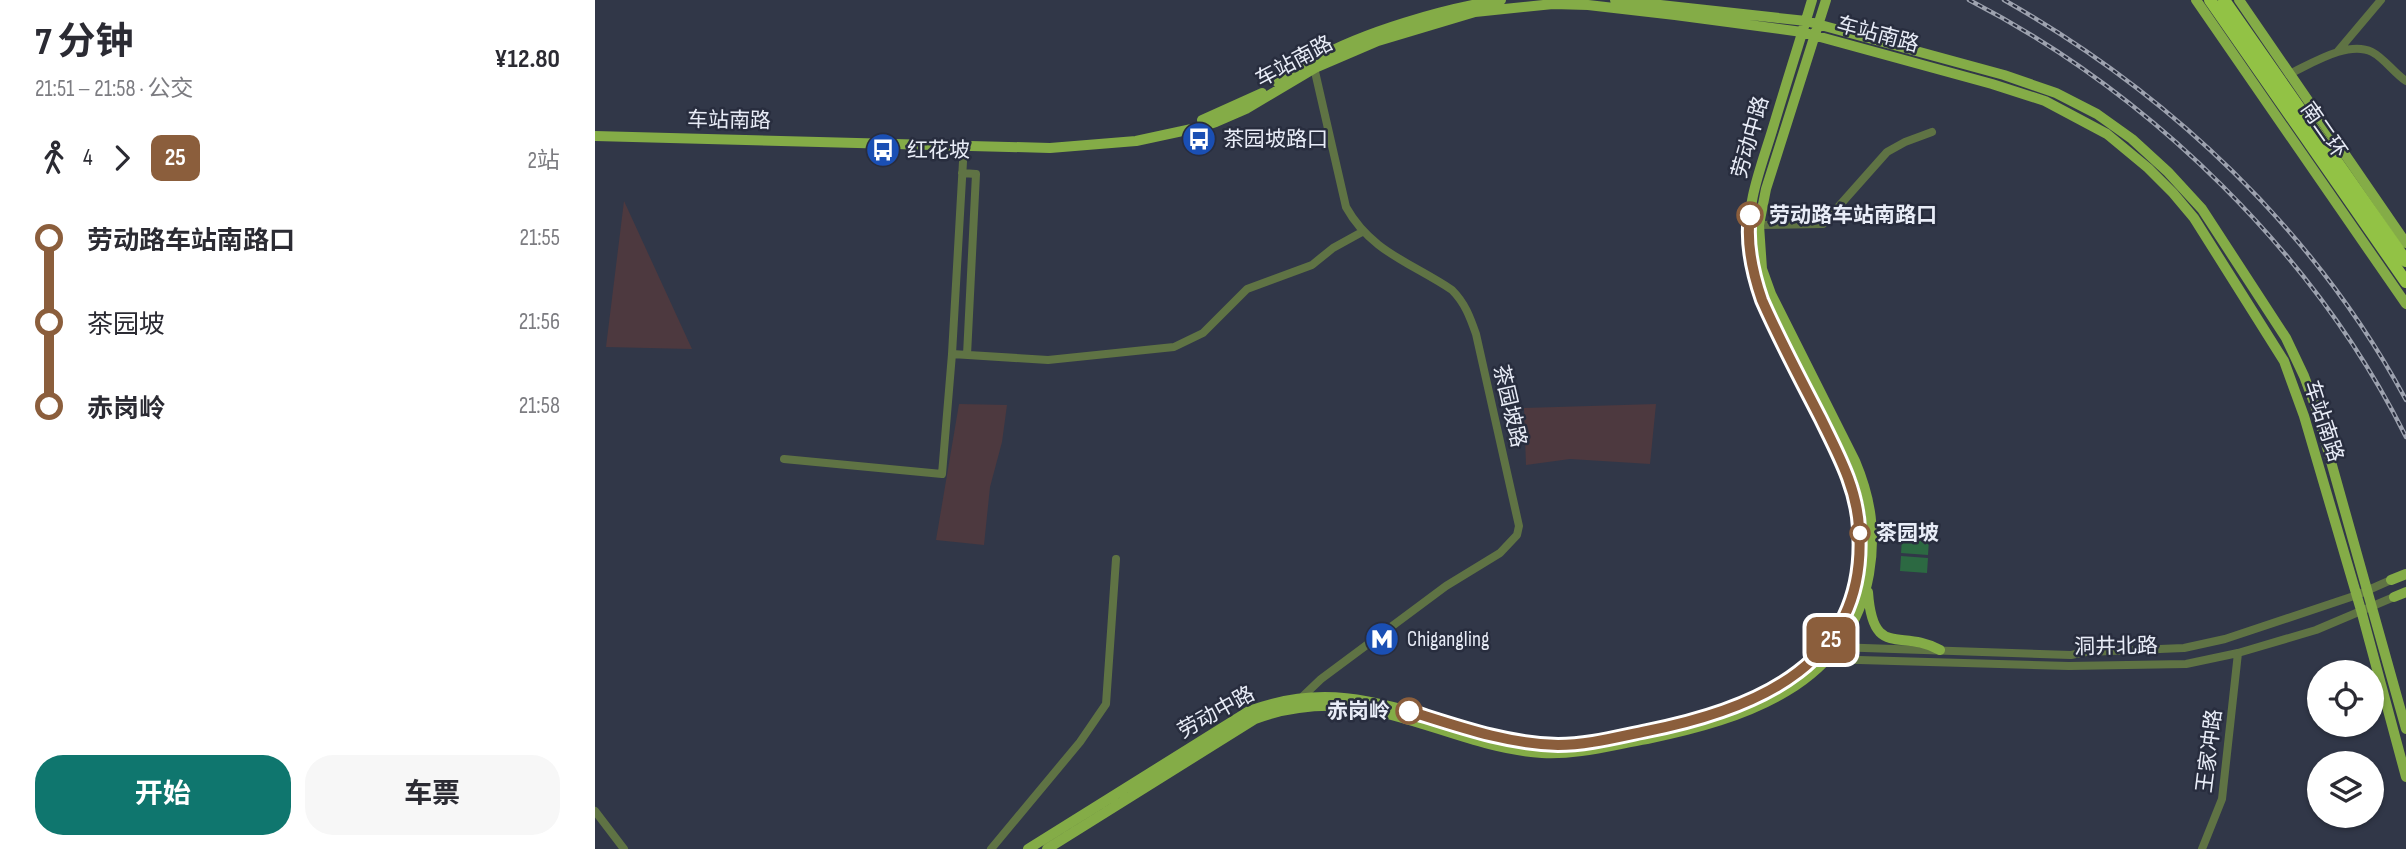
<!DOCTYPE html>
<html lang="zh">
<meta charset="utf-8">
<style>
body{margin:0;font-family:"Sofia Sans Condensed","Noto Sans SC",sans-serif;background:#f7f7f7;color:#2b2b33;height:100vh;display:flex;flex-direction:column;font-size:26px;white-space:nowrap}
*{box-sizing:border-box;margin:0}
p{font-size:23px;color:#7c7c81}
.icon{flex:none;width:38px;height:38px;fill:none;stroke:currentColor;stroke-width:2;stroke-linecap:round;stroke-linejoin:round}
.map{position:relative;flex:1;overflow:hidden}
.side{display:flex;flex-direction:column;background:#fff;width:595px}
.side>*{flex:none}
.badge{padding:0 14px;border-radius:10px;font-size:24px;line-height:46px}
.controls{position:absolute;left:1712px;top:660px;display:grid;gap:14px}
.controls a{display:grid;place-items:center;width:77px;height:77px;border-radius:50%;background:#fff;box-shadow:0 2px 5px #0004;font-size:35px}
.map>.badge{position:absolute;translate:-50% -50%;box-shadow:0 0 0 4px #fff}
.legs{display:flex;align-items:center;gap:10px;height:77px;padding:0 35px;font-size:23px}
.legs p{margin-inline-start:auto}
.overview{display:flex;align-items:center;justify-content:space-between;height:119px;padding:0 35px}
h1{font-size:38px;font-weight:700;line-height:52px}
.primary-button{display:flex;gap:14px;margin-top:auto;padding:14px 35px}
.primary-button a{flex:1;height:80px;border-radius:28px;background:#0f766e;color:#fff;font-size:28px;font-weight:700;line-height:80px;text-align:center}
.primary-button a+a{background:#f7f7f7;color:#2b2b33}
ul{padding:0 35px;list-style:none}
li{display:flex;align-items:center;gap:24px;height:84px;font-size:26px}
li i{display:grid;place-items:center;width:10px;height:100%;margin:0 9px;background:currentColor}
li i::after{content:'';width:18px;height:18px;margin:-9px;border:5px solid;border-radius:50%;background:#fff}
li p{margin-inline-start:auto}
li:first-child i{background:linear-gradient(#0000 50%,currentColor 0)}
li:last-child i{background:linear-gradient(currentColor 50%,#0000 0)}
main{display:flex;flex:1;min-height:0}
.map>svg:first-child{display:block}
</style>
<main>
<section class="side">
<div class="overview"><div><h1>7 分钟</h1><p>21:51 – 21:58 · 公交</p></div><b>¥12.80</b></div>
<div class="legs"><svg class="icon" aria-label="walk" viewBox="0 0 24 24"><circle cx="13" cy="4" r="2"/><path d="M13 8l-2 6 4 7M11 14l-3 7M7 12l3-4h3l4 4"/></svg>4<svg class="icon" aria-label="forward" viewBox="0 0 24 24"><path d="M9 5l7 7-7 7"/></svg><b class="badge" style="background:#8b5e3c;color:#fff">25</b><p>2站</p></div>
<ul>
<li><i style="color:#8b5e3c"></i><b>劳动路车站南路口</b><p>21:55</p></li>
<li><i style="color:#8b5e3c"></i><span>茶园坡</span><p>21:56</p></li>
<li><i style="color:#8b5e3c"></i><b>赤岗岭</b><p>21:58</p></li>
</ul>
<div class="primary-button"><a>开始</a><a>车票</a></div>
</section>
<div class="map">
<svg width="1811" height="849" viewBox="0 0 1811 849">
<rect width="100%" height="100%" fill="#313748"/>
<path fill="#4d393f" d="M29,201l68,148 -86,-2z
M364,404l48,1 -5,37 -12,45 -6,58 -48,-5z
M1061,404l-6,60 -80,-5 -44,6 -2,-57z"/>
<path fill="#2c6942" d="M1307,538l27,2 -1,15 -27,-2z
M1306,556l27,2 -1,15 -27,-2z"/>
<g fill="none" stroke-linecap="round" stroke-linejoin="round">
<path stroke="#5f7344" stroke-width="8" d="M1743,51l43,-51
M1694,74c22,-10 59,-34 83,-22 12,6 22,21 34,29
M367,173l14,1 -9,181
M1160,225l68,-1 64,-72 18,-10 27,-10
M357,354l96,6 126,-13 29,-14 44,-44 65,-24 21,-17 29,-16
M189,459l158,15 10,-120 12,-210
M1240,647l236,8 15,-3 98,-4 41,-9 132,-44 34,-15
M1229,659l245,7 117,-2 52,-11 78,-23 78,-33
M704,700l22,-21 125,-93 54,-33 17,-18 2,-9 -43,-192c-6,-17 -11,-31 -24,-44 -40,-27 -81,-38 -106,-83l-33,-144
M0,811l29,38
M396,849l89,-107 26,-38 10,-145
M1607,849l20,-50 16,-146"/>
<path stroke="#84ac47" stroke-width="10" d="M1020,0l191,21 198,54 52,18 41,21 35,25 36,33 34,37 84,129 18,38 12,32 90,321
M1601,0l210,304
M1644,0l167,243
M683,83c12,-7 24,-16 36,-23 49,-28 132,-52 187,-60
M607,120l60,-27
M0,136l455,12 86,-7 65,-14 15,-5 30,-13 69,-41 63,-27 97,-29 78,-8 35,1 87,10 127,17 190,52 53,17 62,33 41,34 25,25 21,25 90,143 20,55 57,194 45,167
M1796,580l15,-6
M1273,592c5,68 32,36 72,58
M1799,597l12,-5
M433,849l221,-138c81,-30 137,-6 215,17 17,4 34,10 51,13 44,7 85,0 128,-9 87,-18 181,-45 210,-140 38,-129 -91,-226 -103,-347 -5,-39 11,-78 22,-114 13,-44 27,-87 40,-131
M452,849l208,-130c35,-13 70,-16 107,-11 61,11 118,41 180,45 35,2 70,-8 105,-14 97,-20 202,-53 222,-165 7,-41 2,-75 -14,-113l-84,-167 -9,-25 -3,-44 7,-36 60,-189"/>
<path stroke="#92c245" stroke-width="12" d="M1615,0l196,282
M1629,0l182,261"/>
<g stroke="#9da2af" stroke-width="4.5">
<path id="rail" d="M1374,0c181,93 346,254 437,437
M1409,0c166,94 311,231 402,400"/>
</g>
<use href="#rail" stroke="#282d3e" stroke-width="2" stroke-dasharray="5" stroke-linecap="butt"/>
</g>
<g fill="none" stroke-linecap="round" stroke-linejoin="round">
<g stroke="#fff" stroke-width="16">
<path id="line-1" d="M814,711c48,15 98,33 149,34 30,0 59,-8 89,-14 111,-22 222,-68 212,-203 -2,-40 -21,-74 -38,-109 -20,-39 -41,-78 -59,-119 -9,-26 -16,-57 -12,-85"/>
</g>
<use href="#line-1" stroke="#8b5e3c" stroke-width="10"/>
</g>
<defs>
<g id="bus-disc" transform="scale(1.75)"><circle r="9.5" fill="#1a4fb4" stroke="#282d3e"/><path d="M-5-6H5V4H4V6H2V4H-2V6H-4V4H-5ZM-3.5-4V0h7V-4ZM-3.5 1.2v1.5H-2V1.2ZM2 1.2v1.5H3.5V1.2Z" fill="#fff"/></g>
<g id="metro-disc" transform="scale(1.75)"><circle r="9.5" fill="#1a4fb4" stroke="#282d3e"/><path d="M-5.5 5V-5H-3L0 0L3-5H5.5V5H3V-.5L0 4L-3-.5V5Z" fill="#fff"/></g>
</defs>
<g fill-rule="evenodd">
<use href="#bus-disc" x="604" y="139"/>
<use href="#bus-disc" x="288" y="150"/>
<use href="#metro-disc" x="787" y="639"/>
</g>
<g fill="#fff" stroke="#8b5e3c" stroke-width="3.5">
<circle cx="1155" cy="215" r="12"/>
<circle cx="1265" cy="533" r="9"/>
<circle cx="814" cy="711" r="12"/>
</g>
<g text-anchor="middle" stroke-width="5" stroke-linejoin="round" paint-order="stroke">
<g font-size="21" fill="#e8ecf7" stroke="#282d3e">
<text transform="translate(1283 34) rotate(15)" y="7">车站南路</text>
<text transform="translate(699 61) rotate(-28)" y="7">车站南路</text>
<text transform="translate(134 120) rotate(1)" y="7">车站南路</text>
<text transform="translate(1729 130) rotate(55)" y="7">南二环</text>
<text transform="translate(1155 137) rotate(-74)" y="7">劳动中路</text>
<text transform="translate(915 406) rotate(77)" y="7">茶园坡路</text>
<text transform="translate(1729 421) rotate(72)" y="7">车站南路</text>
<text transform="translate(1521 646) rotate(-1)" y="7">洞井北路</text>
<text transform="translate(621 712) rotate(-29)" y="7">劳动中路</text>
<text transform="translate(1614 751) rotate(-83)" y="7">王家冲路</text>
</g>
<g font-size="21" fill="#e8ecf7" stroke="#282d3e" text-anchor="start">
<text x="628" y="146">茶园坡路口</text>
<text x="312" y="157">红花坡</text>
<text x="812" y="646">Chigangling</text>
</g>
<g font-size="21" font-weight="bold" fill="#e8ecf7" stroke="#282d3e" text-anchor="start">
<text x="1174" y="222">劳动路车站南路口</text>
<text x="1281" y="540">茶园坡</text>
<text x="795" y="718" text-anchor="end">赤岗岭</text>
</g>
</g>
</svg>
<div class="controls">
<a><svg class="icon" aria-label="locate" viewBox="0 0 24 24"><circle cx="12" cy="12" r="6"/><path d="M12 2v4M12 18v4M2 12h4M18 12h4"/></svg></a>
<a><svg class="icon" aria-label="layers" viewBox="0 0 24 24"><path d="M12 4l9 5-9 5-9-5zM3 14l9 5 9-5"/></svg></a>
</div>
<b class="badge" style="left:1236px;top:640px;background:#8b5e3c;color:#fff">25</b>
</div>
</main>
